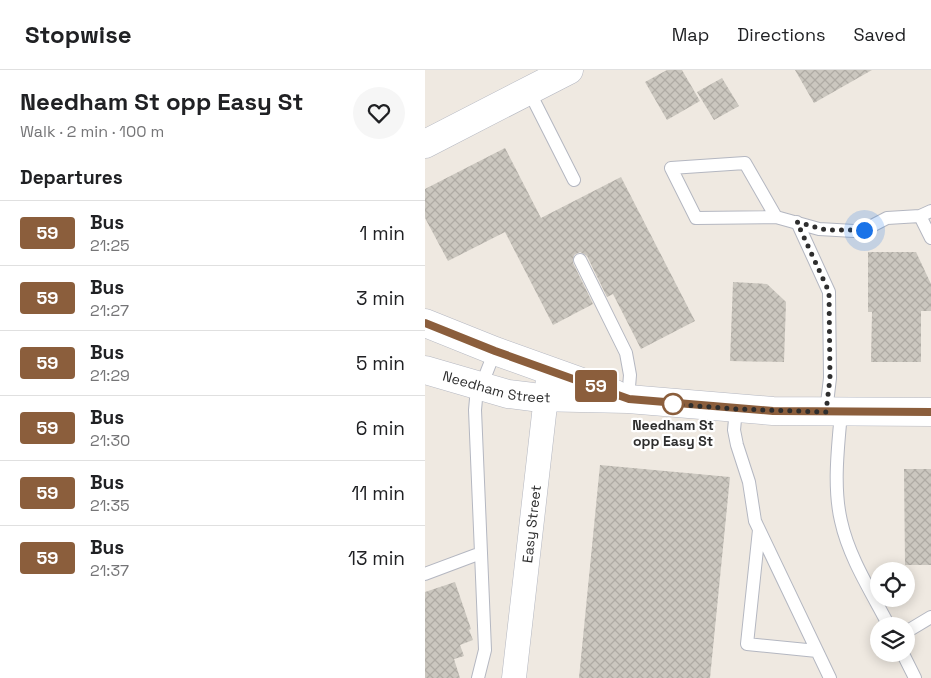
<!DOCTYPE html>
<meta charset="utf-8">
<style>
body{margin:0;font-family:"Space Grotesk",sans-serif;background:#f6f6f6;color:#202124;height:100vh;display:flex;flex-direction:column;font-size:19px;white-space:nowrap}
*{box-sizing:border-box;margin:0}
p{font-size:16px;color:#757577}
.icon{flex:none;width:28px;height:28px;fill:none;stroke:currentColor;stroke-width:2;stroke-linecap:round;stroke-linejoin:round}
.map{position:relative;flex:1;overflow:hidden}
.sheet{display:flex;flex-direction:column;background:#fff;width:425px}
.sheet>*{flex:none}
.badge{padding:0 10px;border-radius:4px;font-size:18px;line-height:32px}
.tools{position:absolute;left:445px;top:492px;display:grid;gap:10px}
.tools a{display:grid;place-items:center;width:45px;height:45px;border-radius:50%;background:#fff;box-shadow:0 2px 12px #0003;font-size:25px}
.you{position:absolute;width:25px;height:25px;margin:-12px;border:4px solid #fff;border-radius:50%;background:#1a73e8;box-shadow:0 0 0 8px #1a73e833}
.map>.badge{position:absolute;translate:-50% -50%;box-shadow:0 0 0 2px #fff}
h2{padding:0 20px;font-size:19px;line-height:45px}
.round{display:grid;place-items:center;flex:none;width:52px;height:52px;border-radius:26px;background:#f6f6f6}
.overview{display:flex;align-items:center;justify-content:space-between;height:85px;padding:0 20px}
h1{font-size:24px;font-weight:700;line-height:38px}
ul{padding:0;list-style:none}
li{display:flex;align-items:center;gap:15px;height:65px;padding:0 20px;border-top:1px solid #e0e0e0}
li div{flex:1}
li b{display:block;font-size:19px}
li em{font-style:normal}
li .badge{min-width:55px;font-weight:700;text-align:center}
header{display:flex;align-items:center;gap:30px;box-sizing:border-box;height:70px;padding:0 25px;background:#fff;border-bottom:1px solid #e0e0e0}
header strong{font-size:24px}
nav{display:flex;gap:28px;margin-inline-start:auto;font-size:18px}
main{display:flex;flex:1;min-height:0}
.map>svg:first-child{display:block}
</style>
<header>
<strong>Stopwise</strong>
<nav><a>Map</a><a>Directions</a><a>Saved</a></nav>
</header>
<main>
<section class="sheet">
<div class="overview"><div><h1>Needham St opp Easy St</h1><p>Walk · 2 min · 100 m</p></div><a class="round"><svg class="icon" aria-label="heart" viewBox="0 0 24 24"><path d="M12 20l-8-8c-3-5 5-10 8-4 3-6 11-1 8 4z"/></svg></a></div>
<h2>Departures</h2>
<ul>
<li><span class="badge" style="background:#8b5e3c;color:#fff">59</span><div><b>Bus</b><p>21:25</p></div><em>1 min</em></li>
<li><span class="badge" style="background:#8b5e3c;color:#fff">59</span><div><b>Bus</b><p>21:27</p></div><em>3 min</em></li>
<li><span class="badge" style="background:#8b5e3c;color:#fff">59</span><div><b>Bus</b><p>21:29</p></div><em>5 min</em></li>
<li><span class="badge" style="background:#8b5e3c;color:#fff">59</span><div><b>Bus</b><p>21:30</p></div><em>6 min</em></li>
<li><span class="badge" style="background:#8b5e3c;color:#fff">59</span><div><b>Bus</b><p>21:35</p></div><em>11 min</em></li>
<li><span class="badge" style="background:#8b5e3c;color:#fff">59</span><div><b>Bus</b><p>21:37</p></div><em>13 min</em></li>
</ul>
</section>
<div class="map">
<svg width="506" height="608" viewBox="0 0 506 608">
<defs>
<pattern id="building-cross-hatch" width="8" height="8" patternUnits="userSpaceOnUse" patternTransform="scale(1.25)"><rect width="8" height="8" fill="#cbc7bf"/><path d="M0 0l8 8M0 8l8-8" fill="none" stroke="#afaba4"/></pattern>
</defs>
<rect width="100%" height="100%" fill="#efe9e1"/>
<path fill="url(#building-cross-hatch)" d="M242,0h15l18,31 -33,19 -22,-38z
M370,0h77l-58,33z
M297,8l17,28 -25,14 -17,-28z
M80,78l36,70 80,-41 74,144 -54,28 -28,-55 -6,3 -20,-41 -7,-4 -6,3 -1,8 20,41 -40,21 -48,-93 -57,29 -23,-43v-29z
M443,182h48l15,32v27h-10v51h-50l1,-50h-4z
M308,212l34,2 19,18 -2,60 -54,-1z
M175,395l130,12 -20,201h-131z
M479,399h27v96h-26z
M30,512l16,47 -2,1 4,10 -13,5 4,11 -10,3 6,19h-35v-86z"/>
<g fill="none" stroke-linecap="round" stroke-linejoin="round">
<g stroke="#b4b7c1" stroke-width="14">
<path id="service" d="M104,21l45,89
M506,141l-11,5 11,22
M351,147l-31,-54 -74,5 25,50 80,-1 43,12 35,2 10,-1 23,-12 33,-2
M372,152l32,70 1,86 -4,34
M155,190l46,93 4,22 -2,24
M311,339l-2,21 3,15 12,37 6,39 75,157
M416,343c-3,34 -8,74 0,108 8,37 31,72 48,105
M334,460l-12,114 70,7
M0,504l56,-21 -6,-143 1,-11 19,-48
M481,562l25,-15
M478,584l12,24
M53,608l7,-28 -4,-97"/>
</g>
<g stroke="#b4b7c1" stroke-width="25">
<g id="minor">
<path id="s1" d="M89,608l34,-299"/>
</g>
</g>
<g stroke="#b4b7c1" stroke-width="29">
<path id="tertiary" d="M0,74l144,-74"/>
</g>
<g stroke="#b4b7c1" stroke-width="29">
<g id="secondary">
<path d="M0,253l70,28 120,43"/>
<path id="s2" d="M0,300l83,24 25,3 95,2 145,12 158,1"/>
</g>
</g>
<use href="#service" stroke="#fff" stroke-width="12"/>
<use href="#minor" stroke="#fff" stroke-width="24"/>
<use href="#tertiary" stroke="#fff" stroke-width="28"/>
<use href="#secondary" stroke="#fff" stroke-width="28"/>
</g>
<g fill="none" stroke-linecap="round" stroke-linejoin="round">
<g stroke="#fff" stroke-width="11">
<path id="line" d="M0,253l70,28 134,48 144,12 158,1"/>
</g>
<use href="#line" stroke="#8b5e3c" stroke-width="8"/>
<path stroke="#2e2e2e" stroke-width="5" stroke-dasharray="0 9" d="M248,334l63,5 90,3 4,-34 -1,-86 -32,-70 29,8h38"/>
</g>
<circle fill="#fff" stroke="#8b5e3c" stroke-width="2.5" cx="248" cy="334" r="10"/>
<g text-anchor="middle" stroke-width="4.5" stroke-linejoin="round" paint-order="stroke">
<g font-size="14" fill="#2e2e2e" stroke="#fff">
<text dy="5" stroke="none"><textPath href="#s2" startOffset="74">Needham Street</textPath></text>
<text dy="5" stroke="none"><textPath href="#s1" startOffset="155">Easy Street</textPath></text>
</g>
<g font-size="14" font-weight="bold" fill="#2e2e2e" stroke="#fff">
<text x="248" y="360">Needham St<tspan x="248" dy="16">opp Easy St</tspan></text>
</g>
</g>
</svg>
<div class="tools">
<a><svg class="icon" aria-label="locate" viewBox="0 0 24 24"><circle cx="12" cy="12" r="6"/><path d="M12 2v4M12 18v4M2 12h4M18 12h4"/></svg></a>
<a><svg class="icon" aria-label="layers" viewBox="0 0 24 24"><path d="M12 4l9 5-9 5-9-5zM3 14l9 5 9-5"/></svg></a>
</div>
<div class="you" style="left:439px;top:160px"></div>
<b class="badge" style="left:171px;top:316px;background:#8b5e3c;color:#fff">59</b>
</div>
</main>
